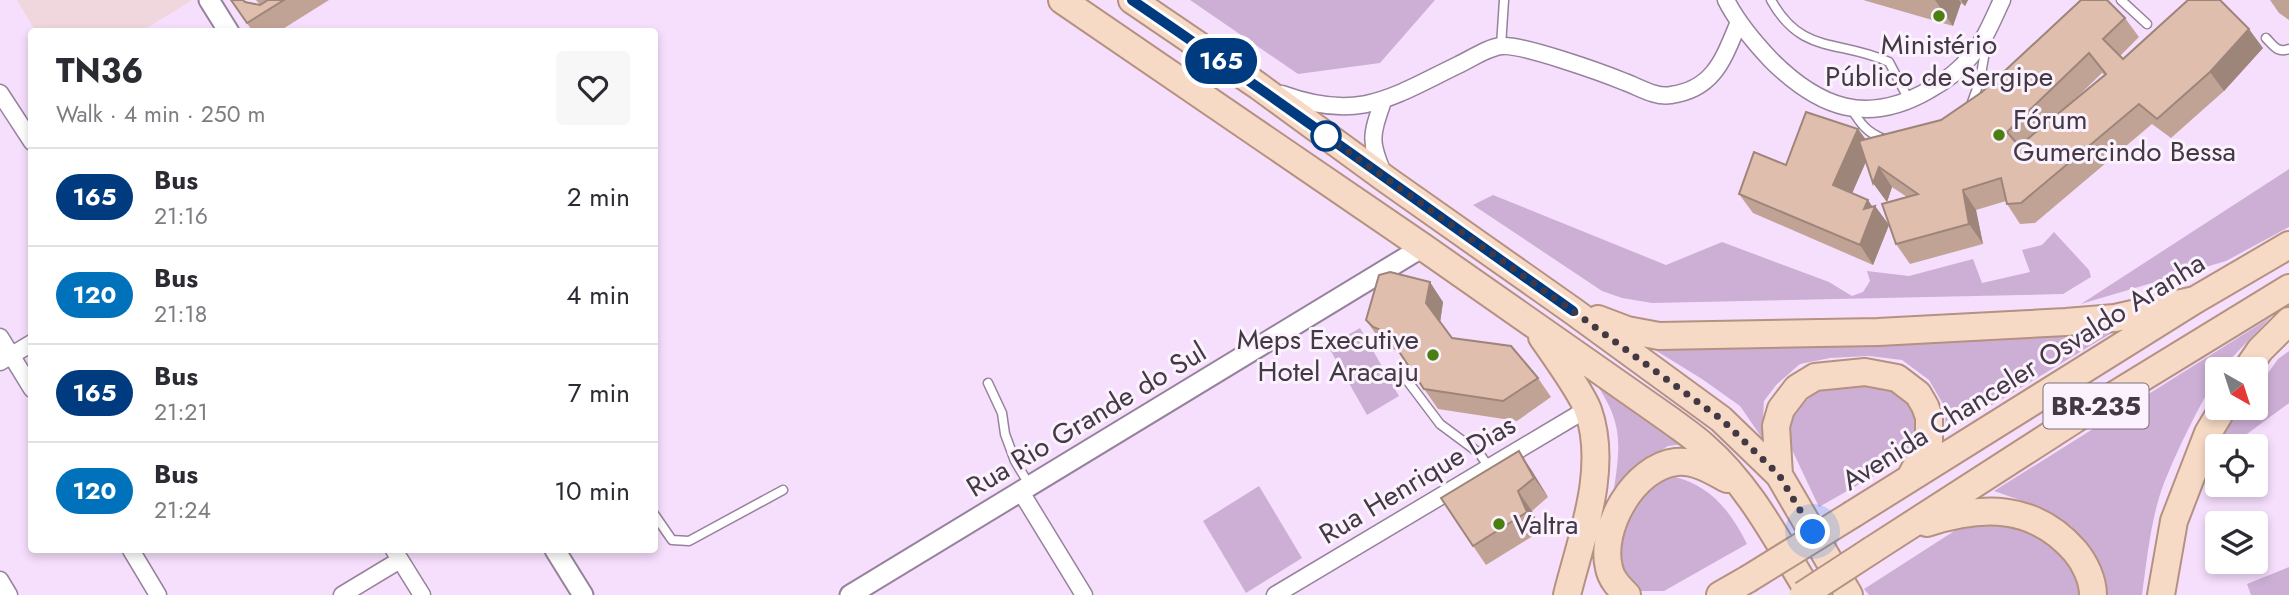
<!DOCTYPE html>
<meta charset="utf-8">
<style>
body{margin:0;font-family:Jost,sans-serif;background:#f7f7f7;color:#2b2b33;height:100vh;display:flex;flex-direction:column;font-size:26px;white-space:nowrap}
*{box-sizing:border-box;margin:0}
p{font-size:23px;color:#7c7c81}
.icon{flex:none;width:38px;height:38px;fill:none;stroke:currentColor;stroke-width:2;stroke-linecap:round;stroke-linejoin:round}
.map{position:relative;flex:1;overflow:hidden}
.details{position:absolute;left:28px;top:28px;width:630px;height:525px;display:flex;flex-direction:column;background:#fff;border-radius:7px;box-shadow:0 4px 10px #0003}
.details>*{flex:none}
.badge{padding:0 14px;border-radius:23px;font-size:24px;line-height:46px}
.needle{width:46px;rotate:141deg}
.fabs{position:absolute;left:2205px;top:357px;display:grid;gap:14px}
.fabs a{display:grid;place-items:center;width:63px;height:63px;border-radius:7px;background:#fff;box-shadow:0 4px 10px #0003;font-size:35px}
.you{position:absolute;width:35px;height:35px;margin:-18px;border:5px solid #fff;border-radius:50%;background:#1a73e8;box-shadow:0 0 0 10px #1a73e833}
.map>.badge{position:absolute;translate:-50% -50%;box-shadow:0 0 0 4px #fff}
.round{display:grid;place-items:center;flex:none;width:74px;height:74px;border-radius:7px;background:#f7f7f7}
.summary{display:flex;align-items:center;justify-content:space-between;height:119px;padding:0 28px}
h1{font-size:33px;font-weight:700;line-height:52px}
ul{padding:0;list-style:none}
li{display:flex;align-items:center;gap:21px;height:98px;padding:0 28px;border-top:2px solid #e1e1e2}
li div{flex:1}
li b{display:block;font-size:26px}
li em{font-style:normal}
li .badge{min-width:77px;font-weight:700;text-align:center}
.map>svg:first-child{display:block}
</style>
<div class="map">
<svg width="2289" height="595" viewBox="0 0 2289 595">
<rect width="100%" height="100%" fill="#f6dffd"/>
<path fill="#f0d7de" d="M17,0h174v1l-49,30 -106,1z"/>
<path fill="#cdafd6" d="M1190,0h245l-55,63 -82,11z
M2289,169v58l-63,34 -145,43z
M1493,195l173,70 56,-23 107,40 23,14 11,-4 7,-11 -3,-10 42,5 64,-17 9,24 48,-11 -8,-22 20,-5 12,-13 35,38 2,7 -28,17 -411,9 -30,-5 -20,-7 -129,-86z
M2271,317l-50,52h-4v7c-20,34 -38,70 -53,107 -13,34 -17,76 -22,112h-36l-8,-33 -27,-36 -26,-17 -51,-18z
M1360,328l39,68 -32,19 -39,-69z
M2115,331l-168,101 -4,-28 -14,-24 -27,-20 -33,-4 -39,2 -30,6 -23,20 -13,17 -2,37 -22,-32 -38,-27 -60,-37 347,-1z
M2289,351v52l-57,42 -9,-11 19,-26h14v-18l22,-31z
M1587,370l105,73 -24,3 -14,9 -41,41c9,-60 10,-75 -26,-126z
M1851,380l39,2 33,35 -9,36 -95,54 -34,-72 7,-24 25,-19z
M1675,477c35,8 57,36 72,67l-83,47h-23l-14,-9 -14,-16 1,-43 47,-45z
M1259,486l43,72 -56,35 -43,-72z
M2003,521l55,21 31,53h-220l-5,-6 98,-63z
M2289,567v28h-38l-4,-11z"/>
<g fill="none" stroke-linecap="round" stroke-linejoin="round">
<g stroke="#96829c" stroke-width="11">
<path id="service" d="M1771,0c31,56 68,39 118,62l20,38
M2121,0l26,24
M2266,38c8,8 11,15 23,11
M1501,46l3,-46
M1971,105l9,-25 7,-40
M1851,108c9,15 16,25 33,31
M1403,375l37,49 39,29 10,14
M988,383l14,30 3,21 10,27 15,25
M654,514l18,26 17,1 94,-51"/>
</g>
<g stroke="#96829c" stroke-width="19">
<path id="minor" d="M1726,0c11,22 28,42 45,60 48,48 96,66 158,30 15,-8 31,-20 42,-34 14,-16 22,-37 31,-56
M0,93l32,49
M1282,94c77,28 108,4 176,-29 13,-6 30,-18 44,-19 20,-2 101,27 123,36 14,5 31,16 46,13 44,-6 53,-38 68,-73
M1383,101c-12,35 -14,40 1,74
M0,337l32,52
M0,362l32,-19
M1021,492l63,103
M131,550l27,45
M394,550l28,45
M0,580l9,15
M342,595l58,-35
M1275,595l312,-186"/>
</g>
<g stroke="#96829c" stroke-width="23">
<path id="tertiary" d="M209,0l20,32
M555,550l28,45
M850,595l573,-348"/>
</g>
<g stroke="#b49180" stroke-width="30">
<path id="primary" d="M1062,0l361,247 247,173c12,9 24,17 35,27 46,40 74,97 106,148
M1132,0l125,85 130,95 186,131 148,108 58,56 70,120
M1598,319l29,11 32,6 219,-4 188,-10 49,-4 80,-18
M1542,337c13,19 38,53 46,73 21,59 -7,128 -21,185
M2247,369l13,-19 29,-29
M1779,475l-3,-49 5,-17 16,-21 18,-11 50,-5 32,6 21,16 7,12 4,11v25l-18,34
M1853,514l342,-214 94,-55
M1927,523c55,-18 107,-19 148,28 10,12 18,29 18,44
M1872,550l208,-134 209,-128
M1627,595c-8,-8 -16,-16 -18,-27 -10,-40 25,-101 67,-106 18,-2 35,8 51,17
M1720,595l28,-16
M2161,595l13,-74 34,-88 15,-25"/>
</g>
<use href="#service" stroke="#fff" stroke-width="8"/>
<use href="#minor" stroke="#fff" stroke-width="16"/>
<use href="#tertiary" stroke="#fff" stroke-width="19"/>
<use href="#primary" stroke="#f7dac6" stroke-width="26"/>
<g stroke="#b49180" stroke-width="30" stroke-linecap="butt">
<path id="primary-bridge" d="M1748,579l105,-65
M1803,595l69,-45"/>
</g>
<use href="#primary-bridge" stroke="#f7dac6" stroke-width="26"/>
</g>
<path fill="#c1a396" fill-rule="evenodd" d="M231,0l29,5 -4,-5h73l-51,32h-25z
M1863,0h105l-3,6 -4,-3 -8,23z
M2270,0h19v20l-10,-7z
M2125,18l14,19 -19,19 3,3 140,-11 -39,43 -53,47 -19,-14 -117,99 -15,1 -13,-20 -1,-3 -30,9 7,34 -73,20 -14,-20 11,-47 -15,-10 -5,15 -14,-19 -7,-22 -14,32 16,7 4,7 3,-1 14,19 -16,40 -120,-52 -14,-19 47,-29 72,-36 7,10 76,-19zM2102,73l3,2 -35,29z
M1443,302l-3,20 12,16 86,40 13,19 -34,24 -79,-12 -40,-58 -11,-4 -7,-7 -14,-20z
M1519,451l13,20 16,26 -16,14 9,20 -55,34 -13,-19z"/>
<path fill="#9d857a" d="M1935,0h24l2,3 -8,23z
M1961,0h7l-3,6z
M2249,29l14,19 -39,43 -14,-19z
M1858,129l14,19 -25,57 -14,-20z
M1879,167l13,20 -5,15 -14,-19z
M1963,190l13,20 7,34 -14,-20z
M1868,200l6,9 1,-3 14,19 -16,40 -13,-20 4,-36z
M1430,282l13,20 -3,21 -14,-20z
M1519,451l13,20 16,26 -14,-19z
M1518,491l14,20 9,20 -14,-19z"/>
<path fill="#e0beae" stroke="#9d857a" stroke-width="2" fill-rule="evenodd" d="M231,0h12l2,2 15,3 8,-5h16l-37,23z
M2081,0h26l18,18 -22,21 20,20 65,-59h32l29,29 -39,43 -53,47 -18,-15 -118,99 -14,1 -6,-26 -38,12 6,34 -73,20 -14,-40 36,-10 -39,-27 -6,16 -14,-42 82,-21 41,-28zM2089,53l17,21 -87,72 -12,-14z
M1806,112l52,17 -25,56 35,15 -4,9 11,-3 -15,39 -121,-51 15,-42 32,13z
M1390,272l40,10 -4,21 26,35 59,8 27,32 -35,23 -79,-12 -38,-57 -13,-5 -7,-7 13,-45z
M1519,451l15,27 -16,13 9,21 -54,34 -32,-48z"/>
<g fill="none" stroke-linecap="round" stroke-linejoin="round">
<g stroke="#fff" stroke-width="16">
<path id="line" d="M1132,0c149,101 294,208 441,311"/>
</g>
<use href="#line" stroke="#003b80" stroke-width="10"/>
<path stroke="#423945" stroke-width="7" stroke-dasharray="0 12.6" d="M1326,136l-4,-3 251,178 148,108 58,56 34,57"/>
</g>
<g fill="#4c7f11" stroke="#fbf2fe" stroke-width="2.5">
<circle cx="1939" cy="16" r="7"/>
<circle cx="1999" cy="135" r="7"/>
<circle cx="1433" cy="355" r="7"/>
<circle cx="1499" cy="524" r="7"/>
</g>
<circle fill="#fff" stroke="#003b80" stroke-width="3.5" cx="1326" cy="136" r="14"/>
<g text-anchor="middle" stroke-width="6" stroke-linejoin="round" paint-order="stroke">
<rect fill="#fbf2fe" stroke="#7a707c" stroke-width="2" x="2043.5" y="383.5" width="105" height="45" rx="5"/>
<g font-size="26" font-weight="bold" fill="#423945">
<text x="2096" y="415">BR-235</text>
</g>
<g font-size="28" fill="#423945" stroke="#fbf2fe" text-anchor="start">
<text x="1939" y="54" text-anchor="middle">Ministério<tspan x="1939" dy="32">Público de Sergipe</tspan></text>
<text x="2013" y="129">Fórum<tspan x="2013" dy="32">Gumercindo Bessa</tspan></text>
<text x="1419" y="349" text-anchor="end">Meps Executive<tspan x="1419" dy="32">Hotel Aracaju</tspan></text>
<text x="1513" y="534">Valtra</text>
</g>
<g font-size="28" fill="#423945" stroke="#fbf2fe">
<text transform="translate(2023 371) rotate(-32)" y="10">Avenida Chanceler Osvaldo Aranha</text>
<text transform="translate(1086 419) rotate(-31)" y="10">Rua Rio Grande do Sul</text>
<text transform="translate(1417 479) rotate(-31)" y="10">Rua Henrique Dias</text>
</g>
</g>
</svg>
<div class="fabs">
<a><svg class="needle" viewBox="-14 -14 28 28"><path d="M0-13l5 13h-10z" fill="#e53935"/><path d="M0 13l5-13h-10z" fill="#7c7c81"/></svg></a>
<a><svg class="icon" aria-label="locate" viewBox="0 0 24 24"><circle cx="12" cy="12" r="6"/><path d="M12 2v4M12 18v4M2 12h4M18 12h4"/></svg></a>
<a><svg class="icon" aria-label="layers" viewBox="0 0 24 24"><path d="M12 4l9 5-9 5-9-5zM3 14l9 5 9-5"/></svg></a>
</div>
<div class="you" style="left:1813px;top:532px"></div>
<b class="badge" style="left:1221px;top:61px;background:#003b80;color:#fff">165</b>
<section class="details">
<div class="summary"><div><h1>TN36</h1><p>Walk · 4 min · 250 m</p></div><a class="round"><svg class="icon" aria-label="heart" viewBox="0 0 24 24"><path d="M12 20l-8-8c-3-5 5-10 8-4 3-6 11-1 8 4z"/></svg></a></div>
<ul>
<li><span class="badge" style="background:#003b80;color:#fff">165</span><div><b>Bus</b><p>21:16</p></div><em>2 min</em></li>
<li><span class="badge" style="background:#0072bc;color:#fff">120</span><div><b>Bus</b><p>21:18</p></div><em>4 min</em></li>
<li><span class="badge" style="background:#003b80;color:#fff">165</span><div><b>Bus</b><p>21:21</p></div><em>7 min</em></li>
<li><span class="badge" style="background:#0072bc;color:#fff">120</span><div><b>Bus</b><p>21:24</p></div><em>10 min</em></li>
</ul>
</section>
</div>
